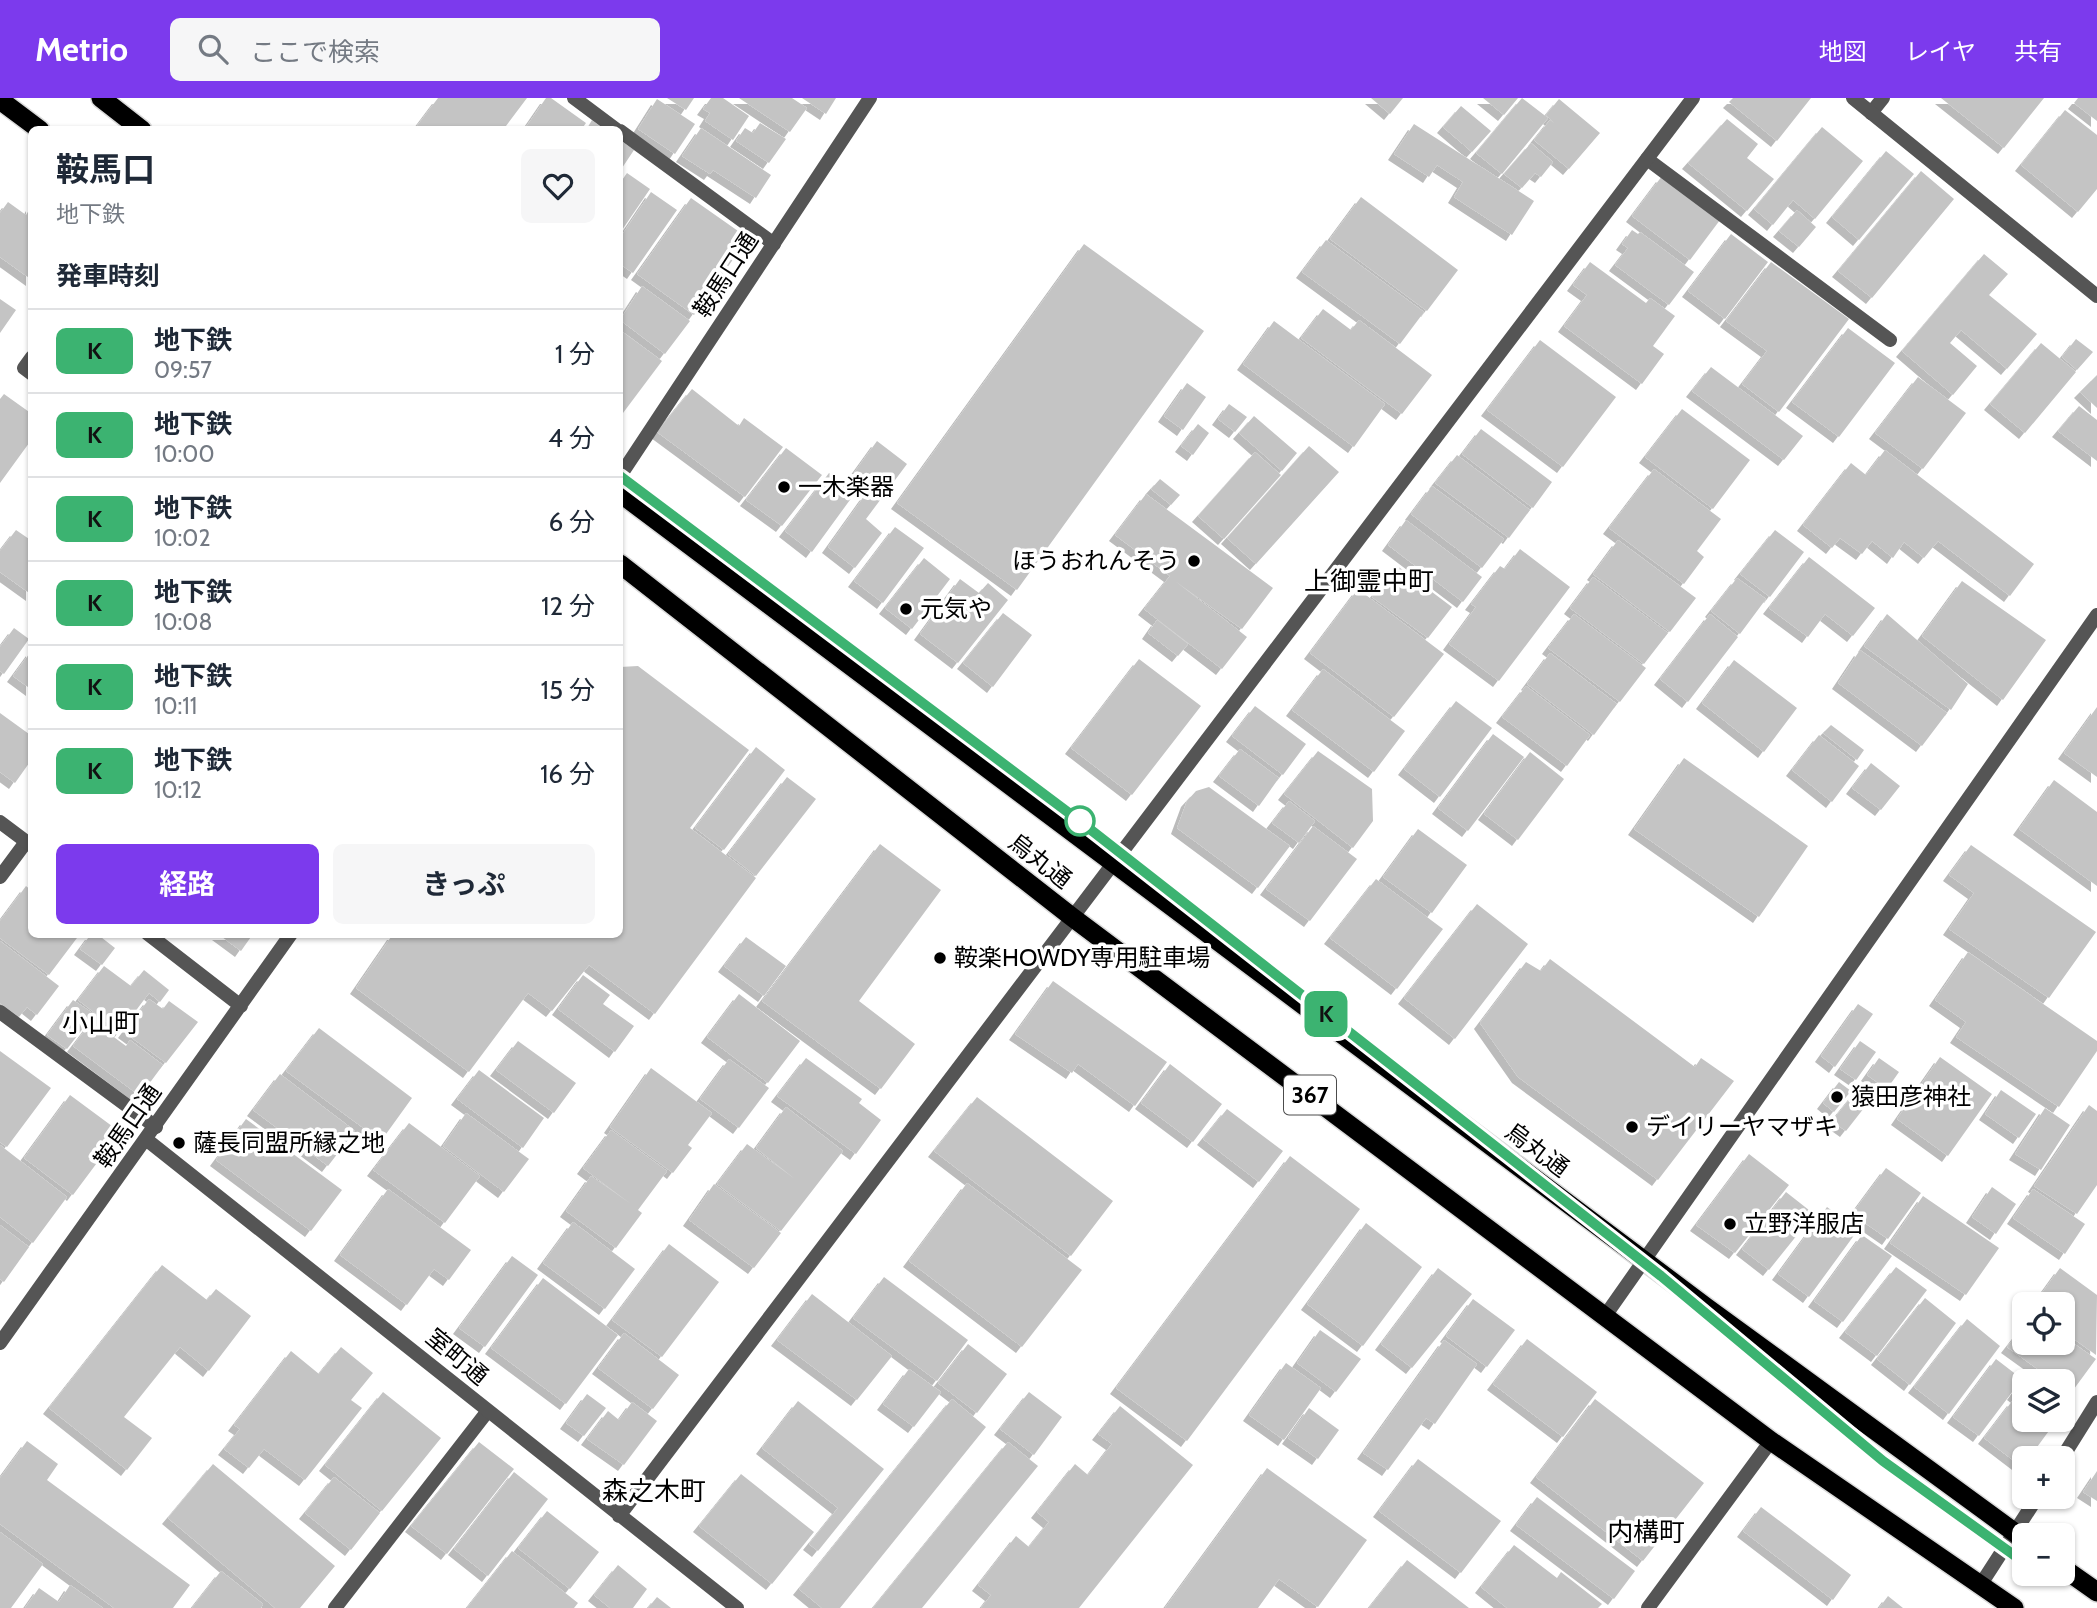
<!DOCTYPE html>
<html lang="ja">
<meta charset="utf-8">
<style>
body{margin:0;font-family:Cabin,"Noto Sans JP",sans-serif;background:#f6f6f7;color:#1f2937;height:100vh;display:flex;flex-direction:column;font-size:26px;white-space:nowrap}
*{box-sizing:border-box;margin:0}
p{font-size:23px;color:#747a83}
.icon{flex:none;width:38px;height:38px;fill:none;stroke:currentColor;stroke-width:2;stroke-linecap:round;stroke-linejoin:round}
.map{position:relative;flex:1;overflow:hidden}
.sheet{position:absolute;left:28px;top:28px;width:595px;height:812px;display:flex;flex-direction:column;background:#fff;border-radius:10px;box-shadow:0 2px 5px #0004}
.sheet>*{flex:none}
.badge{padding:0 14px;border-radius:10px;font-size:24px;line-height:46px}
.fabs{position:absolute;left:2012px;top:1194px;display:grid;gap:14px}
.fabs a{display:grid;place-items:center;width:63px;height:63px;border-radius:10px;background:#fff;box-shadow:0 2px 5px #0004;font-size:35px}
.map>.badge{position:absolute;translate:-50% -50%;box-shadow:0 0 0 4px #fff}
h2{padding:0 28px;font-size:26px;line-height:63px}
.round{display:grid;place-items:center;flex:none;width:74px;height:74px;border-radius:10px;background:#f6f6f7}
.headline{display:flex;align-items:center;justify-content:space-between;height:119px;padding:0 28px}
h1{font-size:33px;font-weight:700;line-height:52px}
.cta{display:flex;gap:14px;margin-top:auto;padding:14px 28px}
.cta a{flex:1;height:80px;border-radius:10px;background:#7c3aed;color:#fff;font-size:28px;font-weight:700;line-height:80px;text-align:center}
.cta a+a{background:#f6f6f7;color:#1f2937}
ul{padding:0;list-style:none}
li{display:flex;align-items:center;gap:21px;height:84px;padding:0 28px;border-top:2px solid #e0e1e3}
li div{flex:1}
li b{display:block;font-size:26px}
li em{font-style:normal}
li .badge{min-width:77px;font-weight:700;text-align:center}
header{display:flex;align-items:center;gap:42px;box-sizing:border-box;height:98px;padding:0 35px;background:#7c3aed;color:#fff}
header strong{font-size:33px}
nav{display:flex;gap:38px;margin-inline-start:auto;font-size:24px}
.search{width:490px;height:63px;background:#f6f6f7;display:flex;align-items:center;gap:18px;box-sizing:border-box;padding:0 24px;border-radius:10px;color:#747a83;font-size:26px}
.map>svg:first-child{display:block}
</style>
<header>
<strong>Metrio</strong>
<div class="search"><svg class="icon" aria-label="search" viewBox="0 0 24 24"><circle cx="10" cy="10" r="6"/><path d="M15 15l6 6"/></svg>ここで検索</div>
<nav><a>地図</a><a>レイヤ</a><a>共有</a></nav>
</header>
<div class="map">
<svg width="2097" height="1510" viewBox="0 0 2097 1510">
<defs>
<filter id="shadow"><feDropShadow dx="-6" dy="6" stdDeviation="0" flood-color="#0004"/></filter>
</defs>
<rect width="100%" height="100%" fill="#fff"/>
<path fill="#c4c4c4" filter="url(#shadow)" d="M438,0h89l-24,32h-89z
M546,0h5l35,25 -5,7h-57z
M667,0h27l-8,12z
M711,0h12l26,18 -16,24 -28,-19 5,-8 -7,-4z
M739,0h53l15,10 -17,24z
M802,0h34l-10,16z
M1371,0h32l-13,16z
M1483,0h35l-14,17z
M1522,0l26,20 -46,56 -26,-21z
M1733,0h78l-34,43 -48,-39z
M1941,0h103l-40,50z
M2078,0h19v23l-23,-18z
M657,1l38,25 -20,30 -37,-25z
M1559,1l41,34 -31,36 -35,-29 16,-20 4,3 -8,-8z
M1461,8l30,25 -19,21 -29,-25z
M2065,12l32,25v54l-19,23 -57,-47z
M1727,21l31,25 -11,14 27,21 -27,32 -59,-48z
M592,22l13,10h-19z
M760,25l26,16 -17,24 -33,-22 9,-13 8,5z
M1414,26l120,77 -22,34 -58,-38 9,-15 -26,-17 -8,12 -35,-23z
M1822,29l41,34 -48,58 -22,-19 -20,25 -19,-16z
M701,30l70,47 -15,23 -43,-28 -3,4 -28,-18z
M620,42l14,10 -14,21z
M1531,45l22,19 -12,15 -6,-4 -13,15 -18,-14z
M1886,53l28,23 -55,66 -27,-23z
M1921,73l33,28 -82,99 -34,-27z
M627,75l23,16 -30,44v-50z
M1662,78l58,44 -30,40 -58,-44z
M651,94l26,18 -44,63 -13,-9v-26z
M1361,99l97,73 -31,41 -97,-72z
M691,100l57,40 -54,77 -57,-41z
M8,104l18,13 6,-10v75l-32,-23v-44z
M1797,112l19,17 -17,20 -20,-16z
M1632,132l6,4 2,-2 54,40 -25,33 -54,-40 13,-17 -6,-4z
M1731,136l37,28 -43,57 -37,-28z
M1326,142l98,72 -24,32 -98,-72z
M1084,146l120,87 -187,259 -120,-87z
M1984,156l24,20 -19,21 48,39 -30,35 -46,-39 -11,13 27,23 -24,29 -51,-44z
M1590,164l56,41 4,-5 25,18 -22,30 11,8 -22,30 -78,-58 23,-31 -14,-10z
M1771,164l78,57 -70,93 -37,-28 25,-33 -41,-30z
M642,188l48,35 -25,33 -45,-34z
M0,201l16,11 -16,23z
M1323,211l28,21 8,-10 73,55 -30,39 -101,-76z
M1274,223l111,83 -31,43 -111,-83z
M1848,230l47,35 -56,74 -47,-35z
M620,232l42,31 -42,56z
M2076,241l17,13 -16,18 -15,-13z
M1540,242l76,57 -53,70 -76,-57z
M2041,245l35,29 -51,61 -35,-29z
M1711,269l92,69 -19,24 -92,-69z
M2097,277v33l-17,-16z
M1918,279l48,36 -43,56 -48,-36z
M1187,285l19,14 -23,33 -19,-14z
M692,291l47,37 5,-8 39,29 -38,50 -88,-65z
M4,296l28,20v25l-32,44v-84z
M1229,306l18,13 -12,15 -17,-13z
M2079,308l18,14v41l-39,-30z
M1682,311l68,51 -37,49 -68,-52z
M1254,318l43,37 -15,18 -43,-38z
M1198,326l11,9 -16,22 -12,-9z
M1481,331l71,53 -19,26 -71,-54z
M877,343l30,23 -41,55 16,14 -27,35 -27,-21 40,-56 -17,-14z
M1309,348l30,26 -83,92 -29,-26z
M786,350l36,27 -40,51 -36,-26z
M1885,352l149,114 -24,32 -72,-55 -14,17 -20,-16 -11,16 -21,-17 -10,13 -22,-16 -8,10 -29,-23 48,-62 15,12z
M1255,354l26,23 -57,64 -26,-23z
M1457,357l73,55 -21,28 -74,-55z
M1654,371l67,50 -24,32 7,6 -20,27 -75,-56z
M829,375l26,20 -43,59 -27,-21z
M1160,381l20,16 -9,10 -20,-16z
M1432,388l72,53 -22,29 -71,-54z
M1146,396l127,94 -31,41 -67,-48 72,56 -25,32 -78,-60 26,-33 -55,-41z
M1406,422l76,57 -19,25 -75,-57z
M895,429l29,21 -41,55 -29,-22z
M16,432l16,11v54l-32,-23v-21z
M1775,432l29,22 -34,45 -30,-23z
M1618,442l78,58 -26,34 -77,-58z
M1520,451l50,38 -71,94 -50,-37 27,-37 -5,-3 29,-38 5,3z
M1809,459l66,51 -22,28 -28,-22 -17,23 -39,-29z
M924,460l26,21 -38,50 -27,-21z
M1396,467l56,42 -24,31 -56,-41z
M1593,479l75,56 -24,31 -74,-56z
M1737,480l29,21 -26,35 -29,-23z
M960,481l19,14 9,-10 20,17 -50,63 -38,-29z
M1962,483l84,59 -43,60 -81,-64z
M1358,491l86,65 -50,63 -84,-64z
M1003,515l29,22 -39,52 -30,-24z
M1574,516l72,54 -26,34 -72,-54z
M1710,516l28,23 -50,65 -28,-23z
M1887,516l81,70 -17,26 -87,-64z
M1157,522l31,24 -10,12 -30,-23z
M14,530l15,11 -25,35 -4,-3v-24z
M32,552v40l-19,-14z
M1860,552l87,63 -25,33 -84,-63z
M1550,555l67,51 -23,31 -67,-51z
M1139,561l62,47 -69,89 -61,-47z
M1734,562l63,48 -33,44 -62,-49z
M638,568l111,84 -59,78 66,50 -101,136 -66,-49 -37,46 -24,-18 -59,79 -113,-84 37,-54h227v-267z
M1323,571l82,62 -31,41 -82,-62z
M1526,588l64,49 -23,31 -65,-49z
M1456,603l36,27 -52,69 -36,-28z
M1255,608l51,38 -23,31 -51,-39z
M2097,609v70l-33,-24z
M0,615l29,21 3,-4v29l-17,24 -15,-11z
M1831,627l33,25 -7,10 -34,-27z
M1493,636l31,23 -56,74 -30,-23z
M1819,637l40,31 -27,36 -40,-32z
M756,649l29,23 -61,80 -29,-22z
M1240,651l39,29 -20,28 -40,-30z
M1318,653l54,38 1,32 -20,27 -69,-54z
M1530,654l34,27 -46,61 -34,-26z
M1684,660l124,88 -49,71 -125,-88z
M1871,665l29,23 -19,24 -29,-22z
M787,679l29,22 -60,77 -28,-22z
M2054,682l43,32v74l-78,-57z
M1209,689l81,59 -32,42 -81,-60 10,-27 9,-10z
M1289,703l26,20 -16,22 -27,-20z
M1313,728l44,33 -47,62 -44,-32z
M1418,731l49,36 -35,48 -49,-36z
M880,746l61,46 -82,111 56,43 -34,45 -119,-88z
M1971,747l125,87 -47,66 -100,-69 25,-36 -25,-18z
M1376,781l67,50 -46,60 -67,-51z
M26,788l6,5v43h48l-31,41 -49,-37v-17z
M1477,806l51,40 -73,95 -51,-41z
M91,836h6l18,14 -13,17 -22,-16z
M218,836h35l-12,17z
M746,839l40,29 -22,30 -40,-30z
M0,843l59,45 -22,29 -10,-8 -8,10 -19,-14z
M1968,854l129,89v10l-38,56 -103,-70 10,-15 -31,-22z
M1550,861l145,108 6,-9 33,23 -76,99 -140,-103 -38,-54 46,-61 15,9z
M104,868l27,20 13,-16 25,20 -9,12 -11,-9 -29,39 -42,-32z
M583,877l27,20 -7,9 31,22 -19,26 -57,-43z
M1053,883l114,81 -32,44 -57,-42 -6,9 -57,-39z
M739,896l61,47 -32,42 -61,-46z
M149,901l14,10 6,-8 29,21 -32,41 -42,-31z
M73,902l21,14 -27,35 -20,-14z
M1858,906l15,10 -38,53 -14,-11z
M92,923l34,25 4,-6 33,25 -23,31 -67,-50z
M319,930l93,70 -31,43 -95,-70z
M518,943l58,42 -22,30 -58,-43z
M1860,943l16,11 -20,28 -16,-11z
M0,953l51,37 -44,59 -7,-5z
M1940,959l52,37 -44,62 -51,-37z
M806,960l56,41 -3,4 22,17 -25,34 -79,-58z
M1879,960l20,14 -12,17 -20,-14z
M729,961l40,29 -30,40 -39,-29z
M1170,966l52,40 -29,38 -52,-39z
M651,970l61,45 -24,32 4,3 -19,25 -63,-46z
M479,972l65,48 -21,30 -66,-49z
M280,976l75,57 -27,35 -75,-56z
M1839,984l12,9 -17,21 -11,-9z
M1858,991l13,10 -25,32 -14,-10z
M2001,992l35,24 -17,24 -34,-24z
M70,997l50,37 -47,63 -49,-37z
M977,999l136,104 -42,55 -137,-105z
M2089,1007l8,6v74l-20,29 -43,-28z
M786,1009l57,44 -62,80 -64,-47 30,-40 48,35 -39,-31z
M2045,1010l25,17 -29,45 -26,-16z
M1227,1011l56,42 -24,31 -56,-43z
M466,1015l63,46 -25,33 -61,-46z
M246,1021l96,71 -31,41 -95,-71z
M409,1025l71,53 -35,47 -72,-53z
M611,1032l56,41 -29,39 4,3 -26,35 -50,-37 25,-35 40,28 -48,-36z
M0,1047l67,52 -34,46 -33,-26z
M1749,1056l40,31 -54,68 -39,-28z
M1290,1058l70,53 -173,232 -71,-53z
M1886,1070l35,25 -33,46 -36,-25z
M967,1085l115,87 -60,77 -113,-86z
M714,1086l67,49 -27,35 -65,-48z
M1992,1089l24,17 -20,30 -24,-17z
M388,1091l83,61 -22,30 -15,-11 -27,36 -67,-50z
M2033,1091l52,35 -20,30 -52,-36z
M1786,1094l28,22 -45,56 -27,-21z
M1923,1098l76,52 -33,47 -76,-52z
M1827,1109l31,23 -49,67 -31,-23z
M573,1124l62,47 -30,40 -62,-46z
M1366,1125l56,44 -59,79 -56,-42z
M0,1127l29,22 -25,35 -4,-3z
M1862,1137l30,21 -49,66 -29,-21z
M669,1146l50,38 -57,75 -50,-37z
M512,1158l26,19 -53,72 -26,-19z
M162,1167l45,35 9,-11 35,27 -42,55 -29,-24 -56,70 28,21 -25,32 -78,-62z
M1896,1169l31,23 -50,66 -32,-24z
M1438,1170l34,26 -60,74 -31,-24z
M2060,1170l37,27 -1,60 -33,-24v-27h-29z
M884,1179l84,63 -31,41 -84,-63z
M543,1180l75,57 -52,69 -75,-56z
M812,1196l80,62 -35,44 -80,-60z
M1925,1200l31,25 -46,62 -33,-26z
M1473,1201l42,31 -28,37 -41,-31z
M1967,1221l33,27 -51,68 -35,-27z
M2025,1226v18h38v-6l33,23 -25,34 -8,-5v-7h-9l-47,-34z
M1320,1232l41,29 -25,33 -39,-29z
M624,1235l55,42 -26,34 -55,-41z
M1527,1241l70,53 -34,45 -70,-53z
M1444,1242l33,24 -42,60 -9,-6 -38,52 -25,-17z
M968,1246l39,30 -30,39 -39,-30z
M341,1249l32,26 -22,27 11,8 -57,72 -41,-31 -15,19 -25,-19 16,-20 -6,-4 57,-74 28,23z
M1996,1261l26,20 -43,57 -26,-19z
M1286,1265l35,25 -37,52 -35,-25z
M909,1271l32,23 -27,35 -31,-23z
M2029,1274l13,9h-17v22l-12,-9z
M383,1294l58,46 -59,73 -57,-46z
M1029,1294l33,25 -28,38 -34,-26z
M587,1296l19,14 -22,28 -18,-13z
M952,1301l34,28 -146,181h-18l-23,-19z
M1595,1301l109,84 -61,78 -107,-84z
M2013,1302l12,8v11h14l12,9 -22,30h-4l-3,9 -38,-29z
M798,1303l86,68 -66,82 -9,-7 29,-36 -76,-60z
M632,1304l25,19 -33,44 -37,-26 21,-28 11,9z
M1120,1308l73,59 -114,143h-98l10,-13 -13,-10 38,-49 13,11 20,-25 -12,-10 38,-48 13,11 24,-31 -14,-10z
M1309,1310l30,22 -21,29 -30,-21z
M27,1343l31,23 -11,16 143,105 -17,23h-59l-114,-84v-46z
M479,1344l35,27 -67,85 -36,-28z
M1008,1344l30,24 -116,142h-49z
M1418,1361l83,62 -40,52 -82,-62z
M213,1366l122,102 -35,42h-25l-107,-90z
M1267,1370l100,72 -49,67 -39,-28 -21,29h-93z
M2097,1373v30l-14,-9z
M514,1374l34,27 -60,77 -34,-27z
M741,1376l73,58 -42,52 -73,-58z
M334,1379l46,36 -29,37 -46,-37z
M1537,1399l98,74 -21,28 -98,-74z
M1761,1409l90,68 -18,25 -90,-69z
M547,1413l52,41 -29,37 -52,-41z
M0,1434l43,32 -32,44h-11z
M1514,1447l43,33 4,-6 41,32 -4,4h-91l-26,-21z
M512,1453l66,52 -4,5h-107z
M1407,1462l62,48h-100z
M618,1467l29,24 -14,19h-23l-16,-13z
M221,1473l42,33 -2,4h-69z
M70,1487l33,23h-78l14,-20 20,14z
M1888,1498l15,12h-24z
M657,1499l14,11h-23z"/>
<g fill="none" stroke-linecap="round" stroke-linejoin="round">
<g stroke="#dbdbdb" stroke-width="22">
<path id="trunk" d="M101,0l41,32
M0,2l40,30
M620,395l1086,814 319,233
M620,466l452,353 699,524 243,167
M2063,1470l34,24"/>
</g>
<path stroke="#555" stroke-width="14" d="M574,0l43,32
M1871,15l12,-15
M620,33l154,113
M1647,61l243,181
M32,259l-8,11 8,6
M0,779l26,-35
M0,914l156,115
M335,1510l152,-196"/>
<path stroke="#555" stroke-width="14" d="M1853,0l244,198
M620,378l250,-378
M0,724l32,24
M148,836l93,72
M147,1042l590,468
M1605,1218l492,-701
M0,1245l291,-409
M2062,1360l35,-56
M619,1418l1074,-1418
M1981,1486l57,-88
M1648,1510l123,-167"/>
<use href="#trunk" stroke="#000" stroke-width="19"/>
</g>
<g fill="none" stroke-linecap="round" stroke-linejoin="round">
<g stroke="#fff" stroke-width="16">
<path id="line" d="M620,378l457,343 584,457 222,185 142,102"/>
</g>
<use href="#line" stroke="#3cb371" stroke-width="10"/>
</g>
<g fill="#000" stroke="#fff" stroke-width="2.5">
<circle cx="784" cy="389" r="7"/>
<circle cx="1194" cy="463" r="7"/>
<circle cx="906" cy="511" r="7"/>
<circle cx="940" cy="860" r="7"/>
<circle cx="1837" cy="999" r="7"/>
<circle cx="1632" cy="1029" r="7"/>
<circle cx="179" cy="1045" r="7"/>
<circle cx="1730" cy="1126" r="7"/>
</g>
<circle fill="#fff" stroke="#3cb371" stroke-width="3.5" cx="1080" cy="723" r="14"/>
<g text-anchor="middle" stroke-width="7" stroke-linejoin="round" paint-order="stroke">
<rect fill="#fff" stroke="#4c4c4c" stroke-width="2" x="1284" y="977.5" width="52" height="39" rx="5"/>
<g font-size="23" font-weight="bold" fill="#000">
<text x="1310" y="1005">367</text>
</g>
<g font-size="24" fill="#000" stroke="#fff">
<text transform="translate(726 177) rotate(-57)" y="8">鞍馬口通</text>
<text transform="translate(1040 763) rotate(38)" y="8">烏丸通</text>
<text transform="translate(128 1028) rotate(-55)" y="8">鞍馬口通</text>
<text transform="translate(1537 1052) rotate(37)" y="8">烏丸通</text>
<text transform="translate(457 1259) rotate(40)" y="8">室町通</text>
</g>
<g font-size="24" fill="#000" stroke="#fff" text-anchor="start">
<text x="798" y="397">一木楽器</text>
<text x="1180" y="471" text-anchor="end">ほうおれんそう</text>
<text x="920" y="519">元気や</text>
<text x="954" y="868">鞍楽HOWDY専用駐車場</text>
<text x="1851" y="1007">猿田彦神社</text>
<text x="1646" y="1037">デイリーヤマザキ</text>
<text x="193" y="1053">薩長同盟所縁之地</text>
<text x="1744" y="1134">立野洋服店</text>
</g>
<g font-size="26" fill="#000" stroke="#fff">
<text x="1369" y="492">上御霊中町</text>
<text x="101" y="934">小山町</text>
<text x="654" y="1402">森之木町</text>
<text x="1646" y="1443">内構町</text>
</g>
</g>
</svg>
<div class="fabs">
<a><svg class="icon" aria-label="locate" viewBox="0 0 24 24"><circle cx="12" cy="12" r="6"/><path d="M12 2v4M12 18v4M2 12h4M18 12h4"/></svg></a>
<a><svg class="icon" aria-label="layers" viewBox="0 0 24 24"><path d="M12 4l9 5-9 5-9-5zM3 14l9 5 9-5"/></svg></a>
<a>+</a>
<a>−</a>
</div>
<b class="badge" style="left:1326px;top:916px;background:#3cb371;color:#111">K</b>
<section class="sheet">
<div class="headline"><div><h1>鞍馬口</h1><p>地下鉄</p></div><a class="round"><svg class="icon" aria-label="heart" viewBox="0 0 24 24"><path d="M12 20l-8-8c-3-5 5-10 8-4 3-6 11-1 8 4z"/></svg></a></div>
<h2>発車時刻</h2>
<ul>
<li><span class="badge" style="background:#3cb371;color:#111">K</span><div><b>地下鉄</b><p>09:57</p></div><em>1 分</em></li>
<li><span class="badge" style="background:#3cb371;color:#111">K</span><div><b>地下鉄</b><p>10:00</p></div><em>4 分</em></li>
<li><span class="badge" style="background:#3cb371;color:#111">K</span><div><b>地下鉄</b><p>10:02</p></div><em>6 分</em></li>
<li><span class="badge" style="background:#3cb371;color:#111">K</span><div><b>地下鉄</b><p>10:08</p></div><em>12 分</em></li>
<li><span class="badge" style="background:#3cb371;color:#111">K</span><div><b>地下鉄</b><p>10:11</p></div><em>15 分</em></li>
<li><span class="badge" style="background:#3cb371;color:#111">K</span><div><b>地下鉄</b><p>10:12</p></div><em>16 分</em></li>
</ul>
<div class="cta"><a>経路</a><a>きっぷ</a></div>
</section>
</div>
